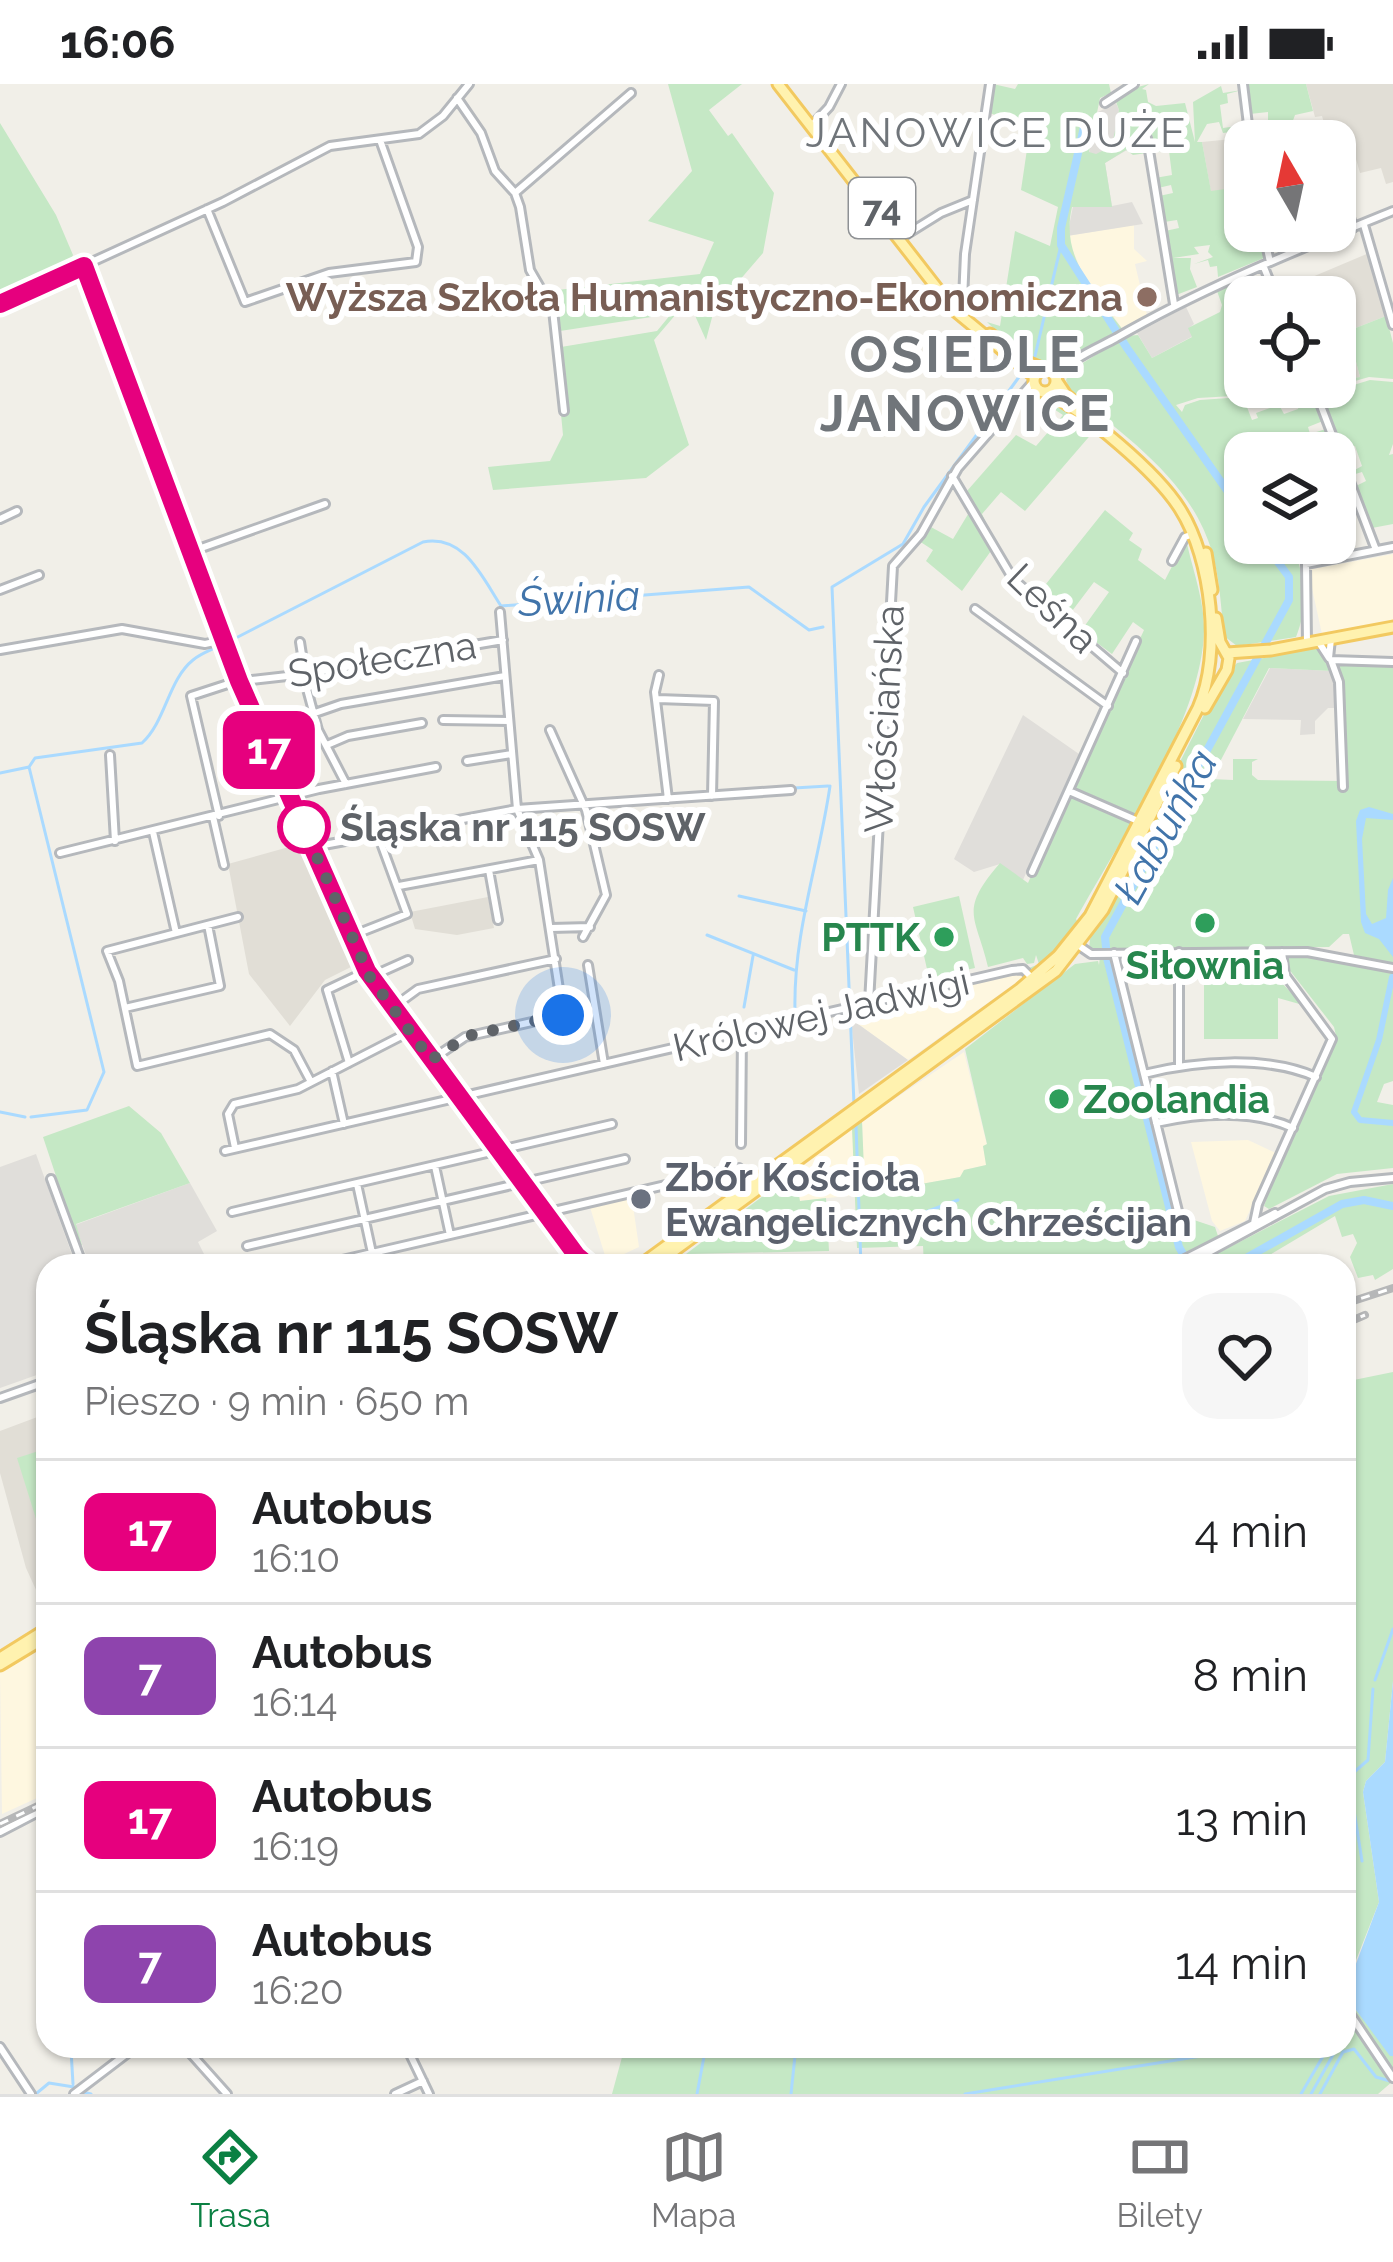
<!DOCTYPE html>
<html lang="pl">
<meta charset="utf-8">
<style>
body{margin:0;font-family:Raleway,sans-serif;background:#f6f6f6;color:#202124;height:100vh;display:flex;flex-direction:column;font-size:45px;white-space:nowrap}
*{box-sizing:border-box;margin:0}
p{font-size:39px;color:#757577}
.icon{flex:none;width:66px;height:66px;fill:none;stroke:currentColor;stroke-width:2;stroke-linecap:round;stroke-linejoin:round}
.map{position:relative;flex:1;overflow:hidden}
.drawer{position:absolute;left:36px;top:1170px;width:1320px;height:804px;display:flex;flex-direction:column;background:#fff;border-radius:36px;box-shadow:0 3px 9px #0004}
.drawer>*{flex:none}
.badge{padding:0 24px;border-radius:18px;font-size:42px;line-height:78px}
.needle{width:78px;rotate:351deg}
.tools{position:absolute;left:1224px;top:36px;display:grid;gap:24px}
.tools a{display:grid;place-items:center;width:132px;height:132px;border-radius:24px;background:#fff;box-shadow:0 3px 9px #0004;font-size:60px}
.you{position:absolute;width:60px;height:60px;margin:-30px;border:9px solid #fff;border-radius:50%;background:#1a73e8;box-shadow:0 0 0 18px #1a73e833}
.map>.badge{position:absolute;translate:-50% -50%;box-shadow:0 0 0 6px #fff}
.round{display:grid;place-items:center;flex:none;width:126px;height:126px;border-radius:36px;background:#f6f6f6}
.summary{display:flex;align-items:center;justify-content:space-between;height:204px;padding:0 48px}
h1{font-size:57px;font-weight:700;line-height:90px}
ul{padding:0;list-style:none}
li{display:flex;align-items:center;gap:36px;height:144px;padding:0 48px;border-top:3px solid #e0e0e0}
li div{flex:1}
li b{display:block;font-size:45px}
li em{font-style:normal}
li .badge{min-width:132px;font-weight:700;text-align:center}
.status{display:flex;justify-content:space-between;align-items:center;height:84px;padding:0 60px;background:#fff;direction:ltr}
.status svg{height:33px;fill:currentColor}
.menu{display:flex;justify-content:space-around;align-items:center;height:168px;border-top:3px solid #e0e0e0;background:#fff;font-size:33px;color:#757577}
.menu a{display:grid;justify-items:center;gap:6px}
.menu .selected{color:#0b8043}
.map>svg:first-child{display:block}
</style>
<div class="status"><b>16:06</b><svg viewBox="0 0 49 12"><path d="M0 12V9h3v3zM5 12V6h3v6zM10 12V3h3v9zM15 12V0h3v12zM26 1h20v11H26zM47 4h2v5h-2z"/></svg></div>
<div class="map">
<svg width="1393" height="2010" viewBox="0 0 1393 2010">
<rect width="100%" height="100%" fill="#f1efe8"/>
<path fill="#fef7e0" d="M1134,141v24l13,12 -12,3 12,51 -24,15 -42,-60 -14,-34z
M1393,470v67l-71,13 -14,-64z
M1020,888l4,3 -7,7 -109,78 -57,-41v-8z
M964,968l23,93 -4,2 4,18 -23,5 -3,7 -97,17 -2,-73z
M852,1044l5,67 -58,6 -4,-29z
M1248,1056l28,13 -31,68 -25,10 -8,-10 -21,-79z
M627,1113v6l6,3 6,41 -32,15 -18,-58z
M48,1559v150l-46,21 -2,-141z"/>
<path fill="#e0deda" d="M1116,19l3,7 -6,36 14,4 -22,13 7,43 20,-4 11,22 -76,12 17,-84 5,1 9,-41z
M1186,223l8,17 -5,4 4,8 -41,22 -15,-25z
M1270,584l63,3 3,37h-8l-13,13v13l-15,1 1,-15 -58,-1z
M1023,631l56,39 -56,126 -23,-16 -26,8 -20,-13z
M851,935l57,41 -49,34 -6,-56z
M36,1070l40,112h-28v105l-48,17v-221z
M190,1099l27,48 -19,11 12,24h-120l-15,-41z"/>
<path fill="#e1ded6" d="M1306,0h87v98l-7,2 -5,-16 -21,5 -12,-42 -19,9 -7,-24 -7,1z
M1242,54l3,48 -34,6 -9,-50z
M1369,169l17,63 -38,15 12,46 -25,4v-84h-54l-2,-6z
M303,759l54,121 -32,16 -35,46 -41,-52 -21,-110z
M488,813l6,31 -37,7 -42,-6 -5,-17z
M48,1329v203l-22,-48 -26,-95v-42z"/>
<path fill="#c5e8c5" d="M668,0h74l-33,26 19,26 4,-3 42,60 -11,60 -49,57 -8,30 -18,-40 -34,40 35,105 -43,33 -153,12 -5,-23 62,-6 13,-26 -2,-21 7,-2 -7,-65 96,-16 14,-17 -111,17 -3,-41 143,-16 14,-32 -66,-21 44,-50z
M993,0l22,5 3,-5h91l2,9 -11,5 -11,54 7,2 16,-8 7,-36 -4,-11 12,-9 22,-6 -7,5 4,1 2,12 8,4 29,-3 10,39 -2,-40 28,-16 2,7 19,-3 -15,4 1,9 -8,2 3,23 21,-3 1,5 -22,3 -4,-11 -12,2 -10,18h5l9,49 21,-3 2,11 11,-2v34h15l4,27 -46,19 -1,-11 -7,1 -2,-7 -14,4 19,-7 -5,-5 2,-7 -16,2 5,7 -26,4h18l-1,11 7,18 -21,8 -11,-64 14,-3 -2,-8 -13,2 -5,-26 14,-3 -2,-8 -13,3 -3,-10 17,-3 -3,-24 -12,1 -5,-17 -9,-4 4,22 -14,2 -7,-5 -21,13 7,44h-40c-12,50 23,85 51,123 -14,8 -67,35 -81,32 -19,-5 -42,-27 -55,-40l13,4 15,-95 35,15 8,-39 -37,-17 9,-61 -40,-16z
M1245,0h61l7,27 -18,4 -4,11 3,15h-41l15,-4v-25l-18,2z
M0,39l56,92 17,40 -3,8 -70,32z
M1235,200l10,26v77h58l2,5 -107,6 -22,7 6,7 3,-7 15,-5 43,-3 9,23 6,-2 -2,-5 14,-5 -1,-5h9l6,11 14,-5 2,-8 1,4h15l7,16 -15,6 2,7 16,-5 8,21 -89,3v90h46c14,31 18,62 5,94l-59,9 -13,-10c-3,-28 -4,-57 -12,-84 -21,-72 -87,-116 -142,-161l-4,-11 4,-9 56,-35 12,-1 14,23 40,-21 -4,-9 32,-16 2,-7 -5,-14z
M1386,232l7,27v36l-24,-2 -49,14 -2,-4h17v-6l25,-4 -12,-46z
M1370,296l23,2v62l-4,11 4,-1v70l-21,4 -16,-42 10,-5 -4,-9 -10,3 -1,-3 11,-6 -7,-20 -12,5 -22,-56z
M1032,307l19,7 43,33 -69,80 -24,-19 -19,22 14,30 -34,47 -36,-30 7,-11 -14,-9 10,-15 24,13 20,-33 -6,-15 49,-56 20,11 27,-31 -34,-22z
M1105,426l28,23 -4,7 13,9 -4,11 27,20 21,-41c6,29 19,63 18,92 -2,88 -85,210 -128,288l2,4 56,-100v3l-57,105 -42,41 -6,-4 10,-4 -3,-9 -2,8 -7,1 -4,-6 -35,9c-12,-52 -30,-55 12,-104l28,20 116,-253 -11,-8 -21,32 -31,-23 28,-39 -15,-10 -28,37 -28,-25z
M1317,564l16,23 -64,-3 -58,111 22,1v-21h25l-6,3v13l6,5 87,1 -2,-90 -8,-26 58,1v297l-39,-8 -5,-21h-6l-14,13 -240,2 1,-10 130,-256 17,-20z
M959,812l16,72 -46,10 -16,-71z
M1204,871l74,4v20l25,26 -25,-7v41h-74z
M1112,872l66,264 10,-2 27,9 3,9 -55,30h-239l-1,-20 -66,2 -5,-120 10,-7 3,73 95,-17 4,-7 22,-5 -3,-19 4,-2 -22,-95 110,-85 23,-3 1,4 1,-8z
M1312,872l81,15v110l-9,3 -7,18 16,3v63l-56,6 -68,35 -5,-3 7,-20 66,-146 -3,-13 -46,-59 1,-11z
M129,1022l32,27 29,50 -114,41 6,21h-3l-36,-108z
M795,1088l5,29 26,-3 3,53 -143,3z
M1393,1100v85l-18,11 -2,-5 -15,3 -8,-21 7,-14 -4,-9 -11,3 -7,-21 -84,50h-58l136,-70z
M1393,1288v309l-8,81 -19,19 -3,11 16,110 -32,81 9,27 37,46v15l-49,-73v-616z
M48,1364v70l-11,4 -20,-64z
M1344,1927l49,70 -15,13h-766l13,-48h719z"/>
<path fill="#aadaff" d="M1369,723l24,7v6l-27,-2 -4,21 4,75 6,10 14,-6 2,-28 5,-12v79l-14,-18 -14,-6 -4,-11 -5,-101 4,-11z
M1393,1597v375h-3l-34,-46 -9,-22 32,-86 -16,-110 3,-11 19,-19z"/>
<g fill="none" stroke-linecap="round" stroke-linejoin="round">
<path stroke="#aadaff" stroke-width="3" d="M1035,272l26,-111
M230,557l193,-99c41,-8 59,35 78,64l248,-19 60,43 14,-3
M29,683l75,305 -17,38 -56,7
M0,689l29,-6 6,-9 107,-15c24,-22 26,-63 51,-83 7,-6 18,-10 26,-14
M794,704l34,-2
M739,812l67,15
M707,851l87,35
M744,923l9,-51
M753,941l35,-8 7,-6c-2,-77 24,-149 35,-225
M854,1020l-22,-517 71,-43 21,-37 95,-130
M0,1028l25,5
M856,1041l5,141
M923,1129l35,-13
M909,1139l8,-4
M874,1150l21,-14v-4
M1375,1596l18,-51
M1349,1695l13,82
M1344,1697l24,-21 5,-71
M1344,1951l6,-11
M1191,1962l4,11 70,-11
M73,2000l-2,-34 4,-4
M83,2008l8,2
M37,2009l12,-10 25,4
M697,2010l9,-48
M791,2010l5,-48
M965,2010l230,-37
M1301,2010l28,-48
M1311,2010l27,-48
M1320,2010l23,-42 11,-3 22,28 14,4"/>
<path stroke="#aadaff" stroke-width="6" d="M1392,893l-13,63 -25,72 6,8 33,3"/>
<path stroke="#aadaff" stroke-width="8" d="M1084,43l-23,101v17l66,103 118,168
M1190,1182l-11,-19 -72,-289 -2,-21 184,-337v-23l-25,-34
M1232,1182l110,-62 22,-4 29,6"/>
<g stroke="#b5b8bc" stroke-width="12">
<path id="minor" d="M1243,0l7,57
M457,14l24,35 14,38 20,22 5,14 10,63 23,40 11,101
M1105,19l29,-19
M815,38l14,-15 12,-23
M1147,54l27,166
M1335,82l18,62
M515,109l116,-100
M207,125l38,93 84,-29 87,-11 2,-15 -38,-107
M1364,141l29,100
M1263,147l7,31
M1287,147l4,22
M904,152l37,-23 32,-13
M1263,181l13,32
M84,182l155,415 131,296 207,279 12,10
M0,220l223,-102 107,-56 89,-12 24,-18 26,-32
M955,226l8,-10 2,-46 25,-170
M1047,286l29,-12
M1056,296c12,-21 40,-31 60,-42 88,-51 182,-88 277,-127
M1312,303l1,3
M1318,314l58,152
M952,392l61,103 110,94
M0,435l17,-8
M190,468l135,-48
M1172,477l13,-24 8,-3
M0,506l39,-15
M975,525l133,97
M1318,557l11,17 2,-19
M300,558l5,32
M1307,559l-1,-79 87,-17
M0,566l122,-21 83,15 18,-4
M1331,576l8,22 4,105
M1331,576l62,2
M303,590l15,56 28,54
M659,591l-4,17 13,107
M658,615l56,2 -2,95
M312,630l29,-10 164,-28
M443,636l66,1
M550,646l36,80 20,85 -23,42
M327,661l21,-9 74,-13
M110,671l5,86
M467,677l45,-7
M1069,707l69,30
M219,732l-28,-120 43,-14 71,-8 198,-34
M213,733l11,48
M153,748l23,101
M313,763l204,-38 274,-19
M60,769l259,-64 117,-22
M489,786l9,50
M1032,788l104,-231
M399,802l140,-26
M238,833l-131,34 12,30 18,85 133,-32 24,16 17,32
M551,844l39,-1
M351,852l56,-22 -29,-79
M1075,859l16,11 216,-2 86,16
M1179,868v114
M1114,869l65,262
M588,881l16,99
M370,893l38,-17
M869,919l24,-437 28,-32 37,-66 76,-87
M125,924l95,-22 -12,-61
M392,924l26,-19 138,-30
M431,976l34,-23 98,-22 -24,-155 -22,-51 -17,-197
M349,979l-22,-73 40,-19
M332,987l12,53
M1144,990c52,-13 122,-19 172,3
M1156,1039c45,-10 95,-14 137,5
M741,1060l1,-112
M235,1064l-7,-34 6,-10 64,-15 111,-57
M225,1067l787,-181 11,-1 8,8
M435,1082l15,69
M51,1095l32,87
M357,1100l15,69
M232,1128l380,-88
M1254,1139l4,-19 74,-165 -47,-64 -3,-23
M247,1162l378,-87
M316,1182l423,-98
M557,1182l20,-10
M1171,1182l104,-53
M1183,1182l142,-77 25,-7 43,-4
M0,1314l48,-17
M0,1748l48,-25
M1344,1921l49,73
M184,1962l43,48
M406,1962l23,48
M1078,1962h4
M0,1963l31,47
M74,2010l63,-48
M395,2010l28,-13"/>
</g>
<g stroke="#f2c960" stroke-width="15">
<path id="major" d="M778,0l176,226 81,67
M990,250l37,28 19,8
M1034 297a11 11 0 1 1 22 0a11 11 0 1 1-22 0Z
M1056,296l10,15 28,24
M1206,469l6,37
M1216,534l4,24 9,16 -2,12
M1227,569l44,-3 122,-23
M1205,624l22,-38
M639,1182l381,-277 38,-33 32,-40 108,-208c24,-54 14,-149 -18,-199 -23,-37 -96,-98 -134,-117
M653,1182l403,-295 47,-61 73,-144
M0,1574l48,-30
M0,1581l48,-29"/>
</g>
<use href="#minor" stroke="#fff" stroke-width="6"/>
<use href="#major" stroke="#fff2af" stroke-width="9"/>
<g stroke="#b6b7b8" stroke-width="8">
<path id="rail" d="M1344,1220l49,-16
M1344,1240l21,-9
M0,1740l48,-23"/>
</g>
<use href="#rail" stroke="#fff" stroke-width="3" stroke-dasharray="9" stroke-linecap="butt"/>
</g>
<g fill="none" stroke-linecap="round" stroke-linejoin="round">
<g stroke="#fff" stroke-width="27">
<path id="line" d="M0,220l84,-38 155,415 128,290 210,285 12,10"/>
</g>
<use href="#line" stroke="#e6007e" stroke-width="18"/>
<path stroke="#5f6368" stroke-width="12" stroke-dasharray="0 21.6" d="M304,743l-2,-4 68,154 61,83 36,-24 96,-21"/>
</g>
<circle fill="#8d6e63" stroke="#fff" stroke-width="4.5" cx="1147" cy="213" r="12"/>
<circle fill="#fff" stroke="#e6007e" stroke-width="6" cx="304" cy="743" r="24"/>
<g fill="#2e9e5b" stroke="#fff" stroke-width="4.5">
<circle cx="1205" cy="839" r="12"/>
<circle cx="944" cy="853" r="12"/>
<circle cx="1059" cy="1015" r="12"/>
</g>
<circle fill="#6b7280" stroke="#fff" stroke-width="4.5" cx="641" cy="1115" r="12"/>
<g text-anchor="middle" stroke-width="12" stroke-linejoin="round" paint-order="stroke">
<rect fill="#fff" stroke="#8f9295" stroke-width="3" x="849" y="94" width="66" height="60" rx="9"/>
<g font-size="36" font-weight="bold" fill="#5f6368">
<text x="882" y="137">74</text>
</g>
<g font-size="39" font-weight="bold" fill="#785e54" stroke="#fff" text-anchor="end">
<text x="1123" y="227">Wyższa Szkoła Humanistyczno-Ekonomiczna</text>
</g>
<g font-size="39" fill="#5f6368" stroke="#fff">
<text transform="translate(1053 524) rotate(44)" y="14">Leśna</text>
<text transform="translate(382 575) rotate(-9)" y="14">Społeczna</text>
<text transform="translate(884 635) rotate(-87)" y="14">Włościańska</text>
<text transform="translate(821 930) rotate(-13)" y="14">Królowej Jadwigi</text>
</g>
<g font-size="39" font-weight="bold" fill="#5f6368" stroke="#fff" text-anchor="start">
<text x="340" y="757">Śląska nr 115 SOSW</text>
</g>
<g font-size="39" font-weight="bold" fill="#27864d" stroke="#fff" text-anchor="end">
<text x="920" y="867">PTTK</text>
<text x="1205" y="895" text-anchor="middle">Siłownia</text>
<text x="1083" y="1029" text-anchor="start">Zoolandia</text>
</g>
<g font-size="39" font-weight="bold" fill="#5b616d" stroke="#fff" text-anchor="start">
<text x="665" y="1107">Zbór Kościoła<tspan x="665" dy="45">Ewangelicznych Chrześcijan</tspan></text>
</g>
<g font-size="42" letter-spacing="3" fill="#70757a" stroke="#fff">
<text x="997" y="63">JANOWICE DUŻE</text>
</g>
<g font-size="42" font-style="italic" fill="#4174aa" stroke="#fff">
<text transform="translate(579 514) rotate(-3)" y="15">Świnia</text>
<text transform="translate(1165 742) rotate(-61)" y="15">Łabuńka</text>
</g>
<g font-size="51" font-weight="bold" letter-spacing="3" fill="#70757a" stroke="#fff">
<text x="966" y="288">OSIEDLE<tspan x="966" dy="59">JANOWICE</tspan></text>
</g>
</g>
</svg>
<div class="tools">
<a><svg class="needle" viewBox="-14 -14 28 28"><path d="M0-13l5 13h-10z" fill="#e53935"/><path d="M0 13l5-13h-10z" fill="#757577"/></svg></a>
<a><svg class="icon" aria-label="locate" viewBox="0 0 24 24"><circle cx="12" cy="12" r="6"/><path d="M12 2v4M12 18v4M2 12h4M18 12h4"/></svg></a>
<a><svg class="icon" aria-label="layers" viewBox="0 0 24 24"><path d="M12 4l9 5-9 5-9-5zM3 14l9 5 9-5"/></svg></a>
</div>
<div class="you" style="left:563px;top:931px"></div>
<b class="badge" style="left:269px;top:666px;background:#e6007e;color:#fff">17</b>
<section class="drawer">
<div class="summary"><div><h1>Śląska nr 115 SOSW</h1><p>Pieszo · 9 min · 650 m</p></div><a class="round"><svg class="icon" aria-label="heart" viewBox="0 0 24 24"><path d="M12 20l-8-8c-3-5 5-10 8-4 3-6 11-1 8 4z"/></svg></a></div>
<ul>
<li><span class="badge" style="background:#e6007e;color:#fff">17</span><div><b>Autobus</b><p>16:10</p></div><em>4 min</em></li>
<li><span class="badge" style="background:#8e44ad;color:#fff">7</span><div><b>Autobus</b><p>16:14</p></div><em>8 min</em></li>
<li><span class="badge" style="background:#e6007e;color:#fff">17</span><div><b>Autobus</b><p>16:19</p></div><em>13 min</em></li>
<li><span class="badge" style="background:#8e44ad;color:#fff">7</span><div><b>Autobus</b><p>16:20</p></div><em>14 min</em></li>
</ul>
</section>
</div>
<nav class="menu">
<a class="selected"><svg class="icon" aria-label="directions" viewBox="0 0 24 24"><path d="M12 3l9 9-9 9-9-9zM9 14v-3h6M13 9l2 2-2 2"/></svg>Trasa</a>
<a><svg class="icon" aria-label="map" viewBox="0 0 24 24"><path d="M3 6l6-2 6 2 6-2v14l-6 2-6-2-6 2zM9 4v14M15 6v14"/></svg>Mapa</a>
<a><svg class="icon" aria-label="tickets" viewBox="0 0 24 24"><path d="M3 7h18v10H3zM15 7v10"/></svg>Bilety</a>
</nav>
